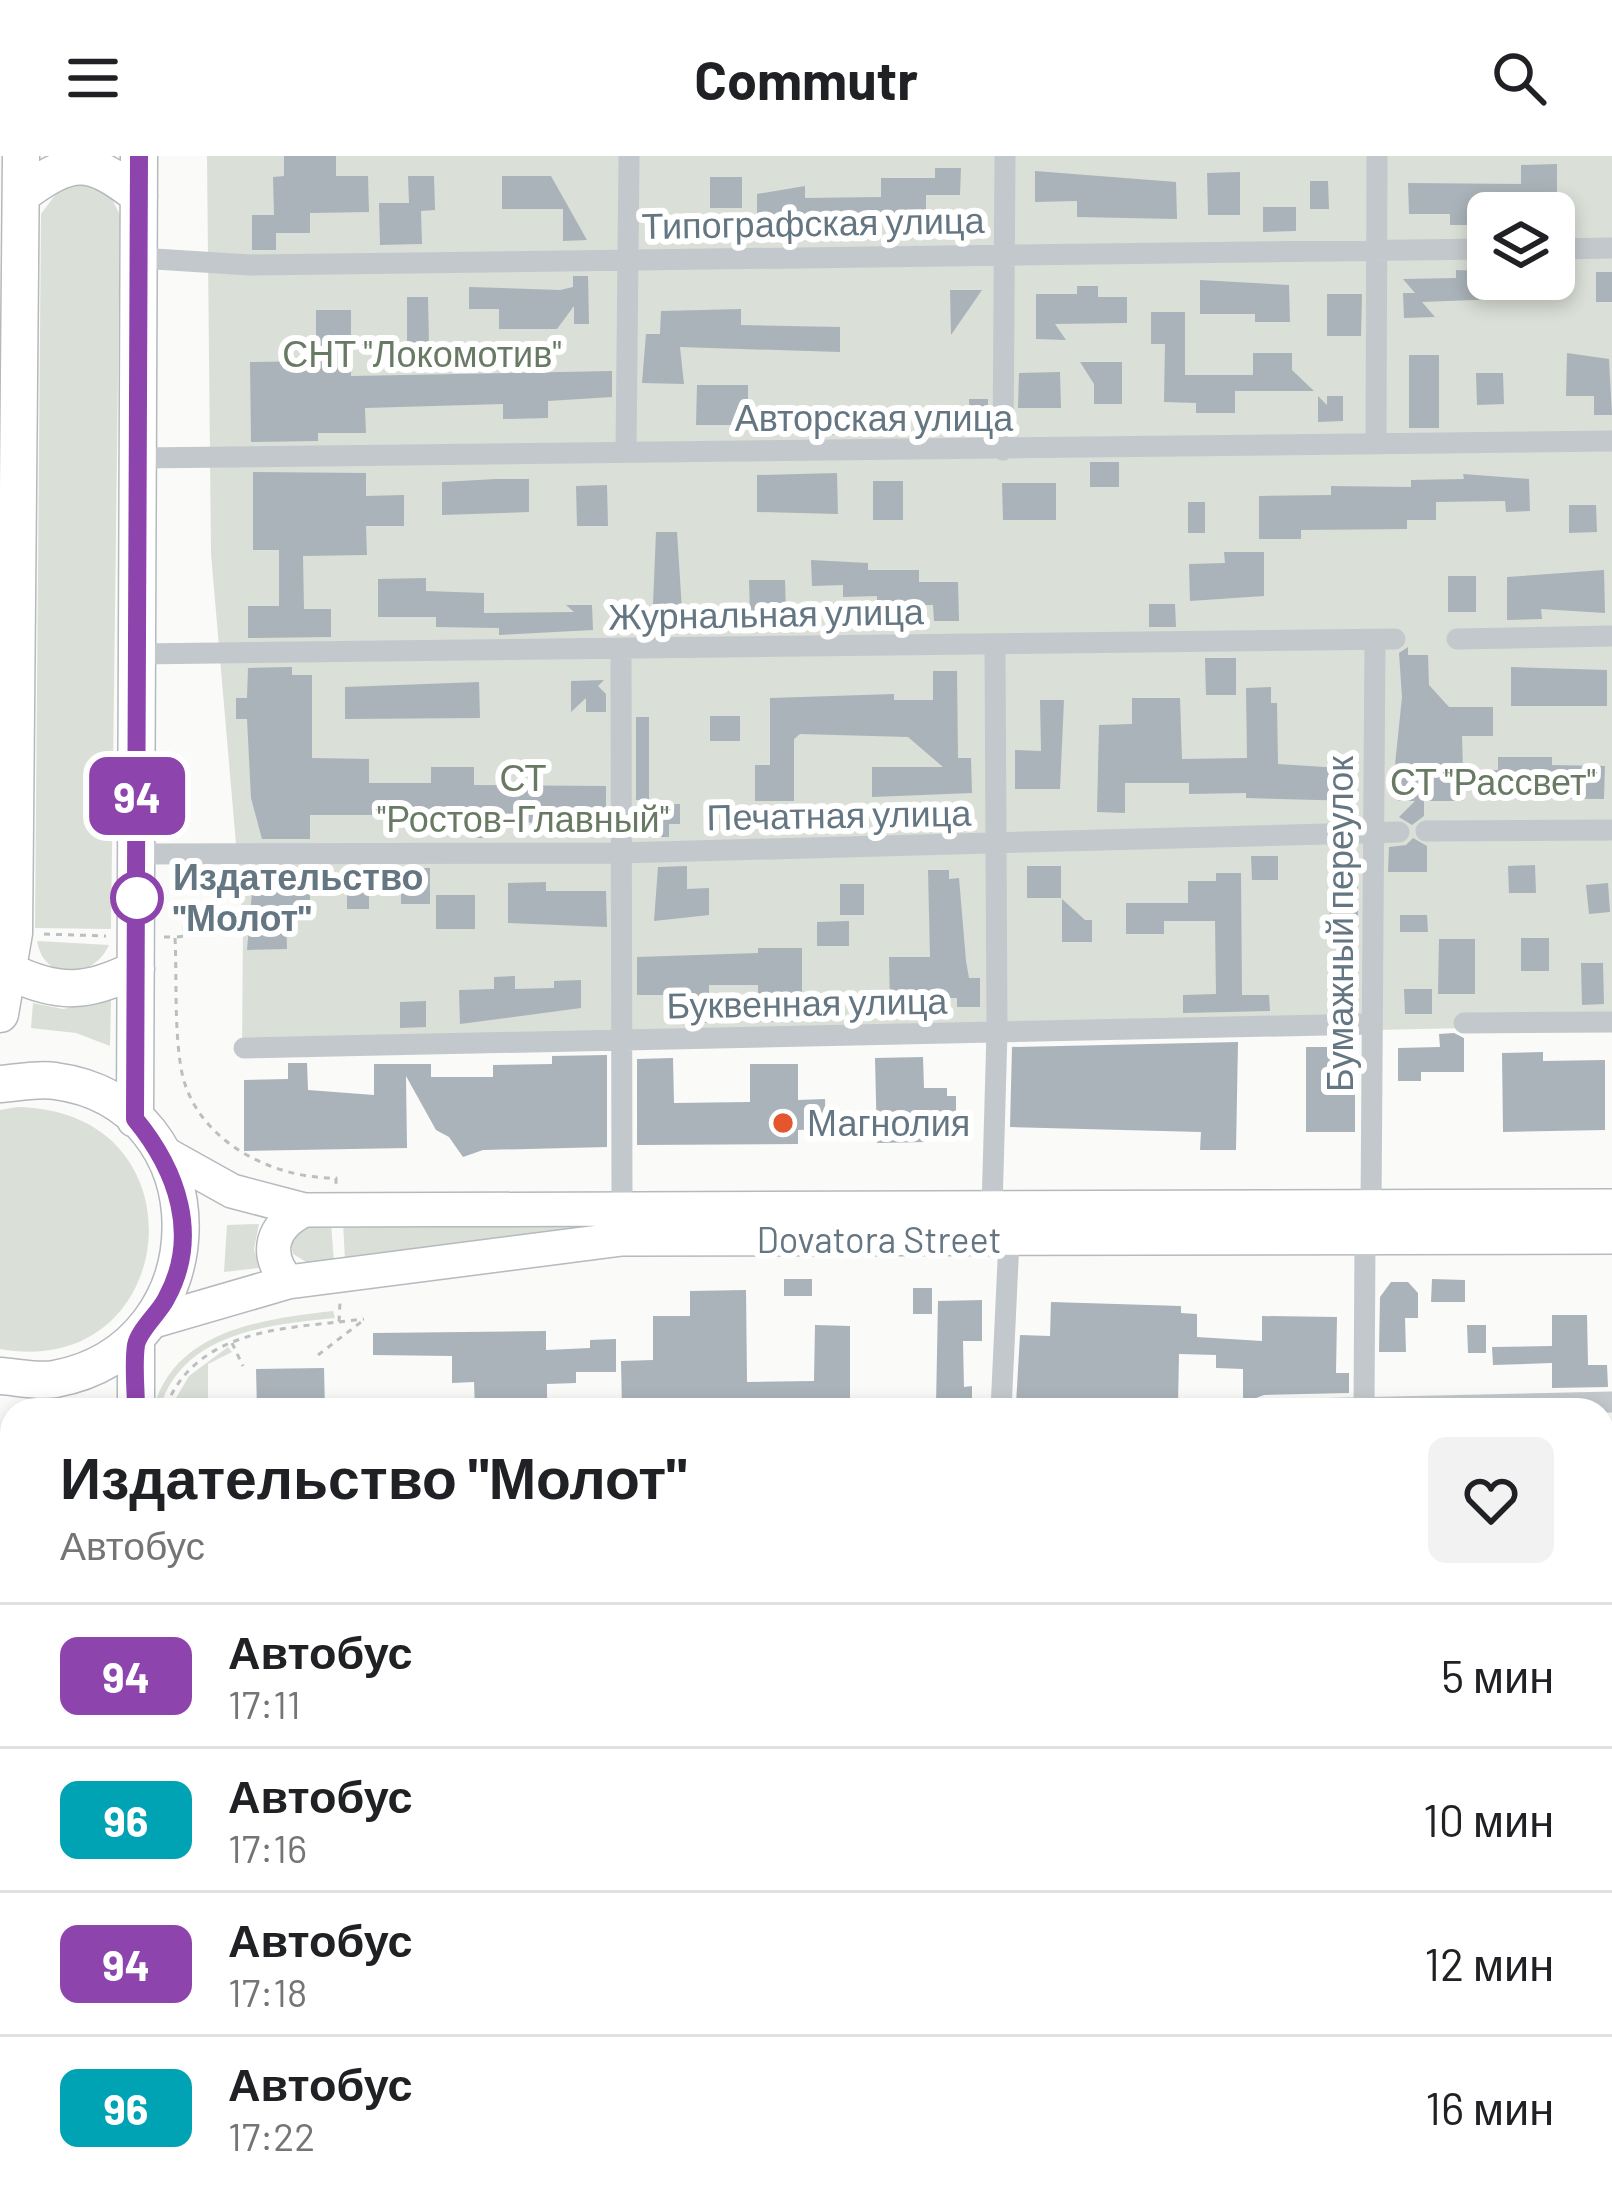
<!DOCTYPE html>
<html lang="ru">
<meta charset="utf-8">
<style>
body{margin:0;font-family:Barlow,sans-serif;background:#f2f2f2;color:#202124;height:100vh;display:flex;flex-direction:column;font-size:45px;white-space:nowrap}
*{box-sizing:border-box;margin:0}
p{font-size:39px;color:#757577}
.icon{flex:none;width:66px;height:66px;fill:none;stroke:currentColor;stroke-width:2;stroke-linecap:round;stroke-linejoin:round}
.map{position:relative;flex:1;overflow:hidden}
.sheet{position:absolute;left:0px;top:1242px;width:1614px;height:807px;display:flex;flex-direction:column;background:#fff;border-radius:36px 36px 0 0;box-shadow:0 6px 18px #0003}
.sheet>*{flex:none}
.badge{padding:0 24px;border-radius:18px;font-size:42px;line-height:78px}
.buttons{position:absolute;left:1467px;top:36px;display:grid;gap:24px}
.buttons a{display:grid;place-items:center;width:108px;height:108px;border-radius:18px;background:#fff;box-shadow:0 6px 18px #0003;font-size:60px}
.map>.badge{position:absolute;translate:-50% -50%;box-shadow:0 0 0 6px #fff}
.round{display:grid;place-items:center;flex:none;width:126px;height:126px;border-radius:18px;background:#f2f2f2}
.headline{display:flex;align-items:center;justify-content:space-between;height:204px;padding:0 60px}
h1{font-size:57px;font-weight:700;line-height:90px}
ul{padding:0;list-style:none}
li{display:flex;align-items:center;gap:36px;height:144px;padding:0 60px;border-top:3px solid #e0e0e0}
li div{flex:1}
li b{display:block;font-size:45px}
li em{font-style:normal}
li .badge{min-width:132px;font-weight:700;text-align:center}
header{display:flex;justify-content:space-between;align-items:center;height:156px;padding:0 60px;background:#fff;font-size:54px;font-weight:700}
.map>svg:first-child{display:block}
</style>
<header><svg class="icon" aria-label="menu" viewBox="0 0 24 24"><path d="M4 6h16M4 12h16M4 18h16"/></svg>Commutr<svg class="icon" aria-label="search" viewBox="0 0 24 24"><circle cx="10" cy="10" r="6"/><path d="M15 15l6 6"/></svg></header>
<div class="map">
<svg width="1612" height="2047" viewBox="0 0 1612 2047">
<rect width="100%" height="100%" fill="#fafaf8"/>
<path fill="#e8e9e9" d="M1602,1689h10v358h-552v-10h542z"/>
<path fill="#dadfd7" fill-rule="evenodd" d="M207,0h1405v869l-1370,29 1,-129 -32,-371zM1488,57h66v66h-66z
M83,27l27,12 10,20 -9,714 -76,-1 6,-714 17,-23z
M37,785l72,4c-15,34 -65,38 -72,-4z
M111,844l-1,46 -34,-13 -45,-5 2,-25 30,6z
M17,951c193,3 163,275 -17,242v-239z
M343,1066h241v8l-239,30z
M331,1067l3,39 -26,1 -15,-9 -3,-12 15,-16z
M259,1068l-5,25 5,19 -35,4 3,-47z
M333,1155l2,7c-68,7 -153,14 -176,92h-6c21,-81 112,-91 180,-99z
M228,1191l4,5 -24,12v46h-39l20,-34z
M1602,1944h10v103h-43v-10h33z
M1342,2037h223v10h-220z"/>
<path fill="#aab3b9" d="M284,0h52v20h32l1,36 -59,1v20h-34v17h-24v-35h22l-1,-38 11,-1z
M1557,8v44h-64l-5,17h-38v-11h-41l-1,-31 113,1v-19z
M935,12h26l-1,27h-34v20h-58v17l-48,1v-10l-41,1 1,12h-23v-42l48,-8v12l76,-1v-19h54z
M1035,15l141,11 1,37 -100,-2v-16l-42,1z
M1240,16v43h-32l-1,-42z
M408,20h26l1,34 -14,1 1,33 -42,1 -1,-42h30z
M502,20h49l36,64 -24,1v-32h-61z
M710,21h32v31h-32z
M1310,25h18l1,28h-19z
M1263,51h33v24l-33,1z
M1456,114l32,1v8h39v19l-105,4 13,15 -31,1 -1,-25h12l-12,-14 53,-1z
M1596,116h16v30h-16z
M573,120h15l1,48h-15v-18l-17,23h-58v-20h-30v-22l91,3 13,-3z
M1200,124l89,5 1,37h-35v-8h-55z
M1077,130h21v11h29v26l-72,1 11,16 -30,-1v-45h41z
M950,134h32l-31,45z
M1327,138h35l-1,42h-34z
M407,141h21l1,47h-22z
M741,153v16l99,2v25l-160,-5 4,37 -42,-1 4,-49h14l1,-23z
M316,154h35v66l261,-5v26l-64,4v17l-45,1v-15l-138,4 1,25h-48v8l-67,1 -1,-80 66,-1z
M1151,156h34v63h68v-22h39v17l22,21h-79v22h-39v-10l-32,-1 1,-58h-14z
M1567,197l42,6 3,56h-18v-19h-28z
M1409,199h30v73h-30z
M1080,206h42v42h-28v-20z
M1060,216l1,36h-43l1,-35z
M1476,217h27l1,31 -27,1z
M697,229h51v40h-52z
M1318,240l9,9v-9h16v25l-25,1z
M969,243h19v34h-18z
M872,252h34v26l-89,1v-21h55z
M1090,306h29v25h-29z
M253,316l113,1v23l38,-1v31h-38l1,29 -64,1 1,53h27v28l-83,1v-32h31v-56h-26z
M837,317l1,41 -81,-2v-37z
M1463,318l66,5 1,32 -24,1 -1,-11 -69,1v18h-29v9l-106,1v9h-42v-43l72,-1v-9l80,1v-7l53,-1z
M496,323h33v33l-87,3v-33z
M873,325h30v39h-30z
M1002,327h54v37h-53z
M607,329l1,41h-31l-1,-40z
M1188,346h17v31h-17z
M1569,349h27l1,27 -28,1z
M656,376h21l5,78 -6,5v18l-24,-5z
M1224,396h40v44l-74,5 -1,-37 36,-1z
M811,404l57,3v7h51v12h39l1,39h-25l-1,-16h-56v-9l-34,1v-12l-31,1z
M1604,414l1,43 -64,-4 1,10 -35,1v-43z
M1448,420h28v36h-28z
M426,422v13l58,2v20l90,-1 -8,-7h26l1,25 -94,5v-7l-63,-1v-10h-58v-38z
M749,424h36l1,34h-36z
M1149,448h26l1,23h-27z
M1408,491v8h20l1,30 20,22h44v29h-31l1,35 35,-1v-13h54v8l53,1 -1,33 -105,-1 -1,-7h-35v10h-39v15l-12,9 -13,-8 16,-16h-17v-17h-5l9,-87 -3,-44z
M1205,502h31v37h-30z
M292,511v8h20v83l57,1v24h62v-16h43v18l132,1v38l-114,-2 1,16h-21v-26l-43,1v13h-41l-1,-11h-77v24h-48l-11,-41 -4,-79h-11v-21h11l1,-30z
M1511,511l96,3v36h-96z
M933,515h24l1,87h13l1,35 -100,4v-30h71l-35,-30 -108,-3 -6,5v62h-39v-36h15v-67l124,-4v6h39z
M604,524l-6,6 8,8v18h-20v-14l-15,14v-31z
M479,526l1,36 -135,1v-32z
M1271,531v16h6l1,61 78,5v32l-110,-3v-5l-57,1v-11h-64v30l-28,-1 2,-87 33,-1v-26h48l2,61 65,-1 -1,-70z
M1040,544h24l-4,89h-45v-39l26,1z
M710,560h30v25h-30z
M636,561h13v83h-13z
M680,648v20h-11v13h-19l12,-13h-15l-1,-19z
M842,653h26v22l-26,1z
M1413,682l14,8v26h-39l1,-25 17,-2z
M1251,700h27v24h-26z
M1535,709l1,28h-27l-1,-27z
M687,710v23l22,-1v27l-55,6 4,-54z
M1027,710h34v32h-34z
M379,712h51v36h-29v-23h-22z
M254,713h20l-1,21h37v28h-24l1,31 -40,1z
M928,714h21v9l10,-1 7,83 3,17h11v29h-23v-9h-32v11h-35l-1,-52h41z
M347,717h22v36h-22z
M1216,717h25l1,122h27l1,16 -87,2v-18l33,-1 -1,-73h-51v13h-38v-31h62v-22h28z
M1329,720h29v47h-28z
M546,726v9h60l1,36 -99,-4v-40z
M1608,727l2,29 -21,2 -3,-29z
M840,728h24v31h-24z
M436,739h39v34h-39z
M1062,743l23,21h7v22h-30z
M1400,759h27l1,17h-28z
M849,765v25h-32v-24z
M1521,782h28v33h-28z
M1439,783h36v55h-37z
M758,792h44v52h6v21l-50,1v-37h-49v38h-18v-11h-27v-17h-27v-38l121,-4z
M1581,807h22l1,41 -22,1z
M515,820v13l39,-1v-7l27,-1v28l-121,16 -1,-34 35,-1v-12z
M1404,833h28v25h-27z
M426,845v26l-26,1v-26z
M1454,877l10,5v34h-43v9h-23v-33l42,-1 -1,-13z
M1238,886l-2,108h-36l1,-18 -191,-5 2,-80z
M1306,891h49v85h-49z
M1543,896v9l62,-1v70l-102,2 -1,-79z
M607,899v92l-124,3 -20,7 -14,-20 -13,-7 -30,-54 1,72 -163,3v-71l44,-1v-16h19l1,27 66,5v-31h57v13h62v-12l59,-1v-8z
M923,901l1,31h23v8h9v19h-9v9h-23l1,18 -48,1 -2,-85z
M673,902l1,45 76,-1v-38h48v36l27,-1 1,30 -28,1v14l-161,1v-86z
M784,1123h28v17h-28z
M1432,1123l33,1v22h-34z
M1391,1126h17l10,11v25h-13l1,34h-27l1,-55z
M913,1132h19v26h-19z
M746,1134l1,92 67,-1 1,-56 35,1v83l-228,1 -1,-49 32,-1v-44h37v-25z
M982,1144v41h-19l1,46 8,-1v19l-36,1 2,-105z
M1051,1146l130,4v7l16,1v23l65,4v-25l75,1 -1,56h13v20l-85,2 -21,8v-34l-27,-1v-13l-37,-1 -1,51 -162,-1 4,-69 30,1z
M1552,1159h35l1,50h19l1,22 -56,1v-25l-59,2 -1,-18 60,-1z
M1467,1169h19v28h-18z
M546,1175v19l44,-2v-8l26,-1v33h-40v11l-29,1v26h-72l-1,-28 -22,1v-27l-79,-1v-22z
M324,1212l1,42h-68l-1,-41z"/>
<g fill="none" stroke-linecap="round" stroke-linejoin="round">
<g stroke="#b5babe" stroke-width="36">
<path id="primary" d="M162,996l70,39 72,19 1308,-4
M288,1126c-25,-29 -16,-56 16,-72
M154,1165l134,-39 334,-43 990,-2"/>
</g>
<g stroke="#b4b9bd" stroke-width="39">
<path id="trunk" d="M21,39c50,-37 68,-39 118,1
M11,816c48,23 78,21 125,-3
M0,858l14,-81 7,-777
M0,928c18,-1 38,-6 55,-3 168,22 167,267 0,298 -16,3 -38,-2 -55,-3
M135,963l4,-963
M136,1254v-70
M0,1306l12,29
M32,2047v-10
M127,2047v-10"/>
</g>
<path stroke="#bbbfc2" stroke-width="3" stroke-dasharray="6 6" stroke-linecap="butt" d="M166,650v26
M44,778l62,2
M164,781h11c2,43 -1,88 6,131 12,71 90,111 155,110v7
M177,781l7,-1 -1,-61
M339,1166l25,-3
M232,1187l11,23
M318,1199l47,-36
M166,1250c30,-72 106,-77 173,-84l1,-20
M167,2047v-10"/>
<path stroke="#c3c8cc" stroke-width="10" d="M0,1393l12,-1
M0,1454l12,-4
M0,1504h12
M330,2047v-10
M646,2047l397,-5"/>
<path stroke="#c3c8cc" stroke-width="21" d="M1554,93l58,-1
M139,102l111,7 1238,-16
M1376,286l1,-286
M1003,294l2,-294
M626,296l3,-296
M137,302l1475,-17
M1457,483l155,-3
M621,493l1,558
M137,498l1258,-15
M1426,675l186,-1
M137,698l483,-1 779,-21
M1464,867l148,-1
M244,892l1127,-24
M992,1052l5,-176 -2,-387
M1371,1053l4,-569
M1001,1254l8,-170
M1264,1254l348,-8
M1364,1254l1,-169
M1602,1453l10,-1
M1602,1659h10
M1043,2037v10"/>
<use href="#primary" stroke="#fff" stroke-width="33"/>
<use href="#trunk" stroke="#fff" stroke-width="36"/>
</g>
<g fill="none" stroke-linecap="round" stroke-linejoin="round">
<g stroke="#fff" stroke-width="27">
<path id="line" d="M136,1254c0,-21 -3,-45 0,-65 3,-15 23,-32 30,-46 35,-63 11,-129 -31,-180l4,-963"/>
</g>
<use href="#line" stroke="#8e44ad" stroke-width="18"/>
</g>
<circle fill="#fff" stroke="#8e44ad" stroke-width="6" cx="137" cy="742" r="24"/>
<circle fill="#e4572e" stroke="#fff" stroke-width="4.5" cx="783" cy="967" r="12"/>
<g text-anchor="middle" stroke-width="12" stroke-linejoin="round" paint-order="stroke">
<g font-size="36" fill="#657683" stroke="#fff">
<text transform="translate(813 67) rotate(-1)" y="13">Типографская улица</text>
<text x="874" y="275">Авторская улица</text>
<text transform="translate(766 458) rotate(-1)" y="13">Журнальная улица</text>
<text transform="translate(839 659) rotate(-1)" y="13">Печатная улица</text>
<text transform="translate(1340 768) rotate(-90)" y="13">Бумажный переулок</text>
<text transform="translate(807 847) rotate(-1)" y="13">Буквенная улица</text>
<text x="879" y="1097">Dovatora Street</text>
</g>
<g font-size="36" fill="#687a64" stroke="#fff">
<text x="422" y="211">СНТ "Локомотив"</text>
<text x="523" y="635">СТ<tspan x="523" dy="41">"Ростов-Главный"</tspan></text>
<text x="1493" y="639">СТ "Рассвет"</text>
</g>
<g font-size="36" font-weight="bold" fill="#657683" stroke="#fff" text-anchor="start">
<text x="173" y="734">Издательство<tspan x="173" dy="41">"Молот"</tspan></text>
</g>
<g font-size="36" fill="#657683" stroke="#fff" text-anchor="start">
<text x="807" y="980">Магнолия</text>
</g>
</g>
</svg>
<div class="buttons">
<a><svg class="icon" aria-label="layers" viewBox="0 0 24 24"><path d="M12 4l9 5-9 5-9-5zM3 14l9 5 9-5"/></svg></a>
</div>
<b class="badge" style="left:137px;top:640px;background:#8e44ad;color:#fff">94</b>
<section class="sheet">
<div class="headline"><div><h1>Издательство &quot;Молот&quot;</h1><p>Автобус</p></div><a class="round"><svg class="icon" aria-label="heart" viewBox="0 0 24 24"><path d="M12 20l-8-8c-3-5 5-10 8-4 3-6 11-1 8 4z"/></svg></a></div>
<ul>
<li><span class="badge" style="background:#8e44ad;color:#fff">94</span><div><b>Автобус</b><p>17:11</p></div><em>5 мин</em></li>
<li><span class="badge" style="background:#00a3b4;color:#fff">96</span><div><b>Автобус</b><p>17:16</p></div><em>10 мин</em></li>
<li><span class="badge" style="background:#8e44ad;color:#fff">94</span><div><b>Автобус</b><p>17:18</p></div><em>12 мин</em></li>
<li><span class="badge" style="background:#00a3b4;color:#fff">96</span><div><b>Автобус</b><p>17:22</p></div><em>16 мин</em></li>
</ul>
</section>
</div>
